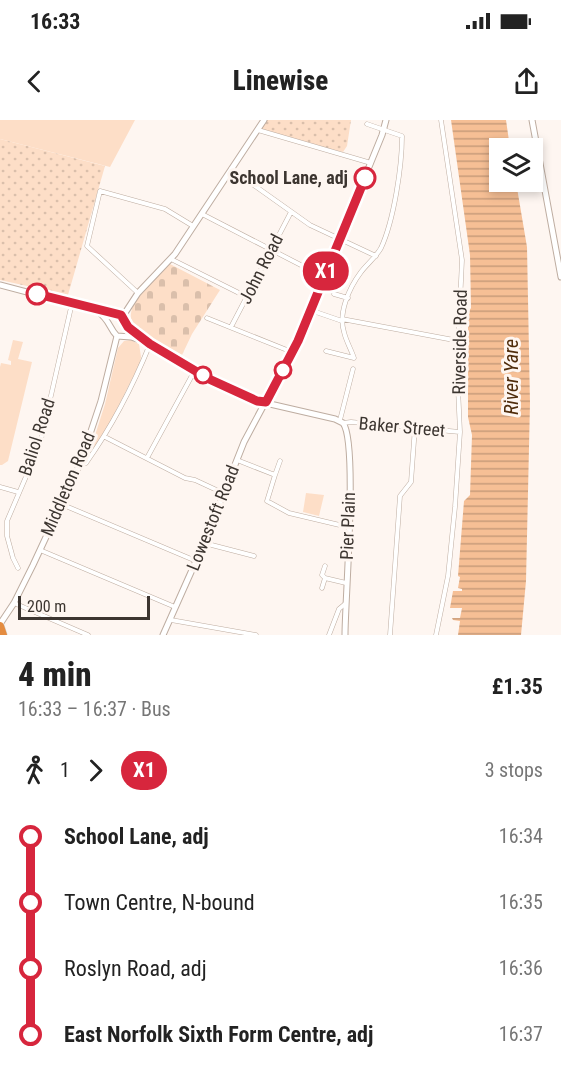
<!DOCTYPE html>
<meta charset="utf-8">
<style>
body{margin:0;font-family:"Roboto Condensed",sans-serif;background:#f6f6f6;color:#222;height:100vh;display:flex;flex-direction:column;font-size:22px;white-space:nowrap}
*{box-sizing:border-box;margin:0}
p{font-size:20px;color:#767676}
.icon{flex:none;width:33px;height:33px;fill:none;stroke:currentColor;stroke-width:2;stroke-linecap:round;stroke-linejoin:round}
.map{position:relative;height:515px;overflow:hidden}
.sheet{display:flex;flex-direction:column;background:#fff;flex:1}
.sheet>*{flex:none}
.badge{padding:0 12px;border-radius:20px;font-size:21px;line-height:39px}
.tools{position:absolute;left:489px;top:18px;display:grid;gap:12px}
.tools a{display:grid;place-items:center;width:54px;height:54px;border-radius:0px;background:#fff;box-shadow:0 3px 9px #0003;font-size:30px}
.scale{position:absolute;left:18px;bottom:15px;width:132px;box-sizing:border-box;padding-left:6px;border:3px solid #3c3530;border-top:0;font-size:16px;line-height:21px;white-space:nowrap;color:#3c3530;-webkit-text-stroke:4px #fef6f1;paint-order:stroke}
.map>.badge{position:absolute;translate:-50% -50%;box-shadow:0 0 0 3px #fff}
.legs{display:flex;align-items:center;gap:9px;height:66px;padding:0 18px;font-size:20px}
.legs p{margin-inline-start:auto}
.overview{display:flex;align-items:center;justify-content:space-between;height:102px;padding:0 18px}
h1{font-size:33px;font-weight:800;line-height:45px}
ul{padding:0 18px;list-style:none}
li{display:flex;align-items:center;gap:21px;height:66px;font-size:22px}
li i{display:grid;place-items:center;width:9px;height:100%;margin:0 8px;background:currentColor}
li i::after{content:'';width:15px;height:15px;margin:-8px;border:4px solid;border-radius:50%;background:#fff}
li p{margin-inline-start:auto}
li:first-child i{background:linear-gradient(#0000 50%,currentColor 0)}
li:last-child i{background:linear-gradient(currentColor 50%,#0000 0)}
.status{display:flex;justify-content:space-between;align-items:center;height:42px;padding:0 30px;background:#fff;direction:ltr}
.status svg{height:16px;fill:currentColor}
header{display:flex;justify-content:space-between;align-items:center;height:78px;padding:0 18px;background:#fff;font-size:27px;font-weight:800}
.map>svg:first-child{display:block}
</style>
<div class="status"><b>16:33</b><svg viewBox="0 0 49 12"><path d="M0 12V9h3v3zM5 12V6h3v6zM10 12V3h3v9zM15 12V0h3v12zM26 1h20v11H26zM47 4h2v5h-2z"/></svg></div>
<header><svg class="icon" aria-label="back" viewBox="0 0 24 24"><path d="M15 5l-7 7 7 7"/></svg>Linewise<svg class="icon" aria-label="share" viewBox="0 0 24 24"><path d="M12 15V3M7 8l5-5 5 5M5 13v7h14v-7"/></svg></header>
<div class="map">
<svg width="561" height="515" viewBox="0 0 561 515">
<defs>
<pattern id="cemetery-stones" width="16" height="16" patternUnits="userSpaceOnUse" patternTransform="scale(1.5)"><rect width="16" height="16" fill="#fddec7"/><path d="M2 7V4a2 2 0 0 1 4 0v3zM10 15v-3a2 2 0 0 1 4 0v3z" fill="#dabfab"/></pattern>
<pattern id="park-dots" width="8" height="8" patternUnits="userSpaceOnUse" patternTransform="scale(1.5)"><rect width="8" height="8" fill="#fddec7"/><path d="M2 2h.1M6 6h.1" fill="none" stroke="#dabfab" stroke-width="1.8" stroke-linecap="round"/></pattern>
<pattern id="water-rules" width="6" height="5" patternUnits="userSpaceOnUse" patternTransform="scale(1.5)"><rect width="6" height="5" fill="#f6bf95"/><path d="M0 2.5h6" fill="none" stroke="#c89c7a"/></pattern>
</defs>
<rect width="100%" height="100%" fill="#fef6f1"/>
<path fill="#fddec7" d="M0,0h135l-25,47 -110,-28z
M13,220l10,2 -5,17 14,3 -24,99 -6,4h-2v-98l1,-4 10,2v-4l-3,-1z
M131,220l8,4 2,13 -1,6 -35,70 -12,19 -3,-1 15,-47 13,-56 6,-7z
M306,373l18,2 -5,21 -16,-4z"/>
<path fill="url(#cemetery-stones)" d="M170,144l50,26 -28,44 -10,21 -42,-23c-27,-21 14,-52 30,-68z"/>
<path fill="url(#park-dots)" d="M266,0h85l-4,26 -4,6 -66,-15 -16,-7z
M0,19l105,27 -37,129 -68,-15z"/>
<path fill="url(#water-rules)" d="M451,0h55l4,28h-10v34h16l11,65 3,156 -4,178 -5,54h-63l2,-14 -7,-1 -1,-2h8l2,-10h-12l3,-17h9v-2l-4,-1 2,-11 -2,-1 6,-75 6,-6 2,-60 -4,-18v-104l3,-5 -1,-53z"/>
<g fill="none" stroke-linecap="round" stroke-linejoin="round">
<g stroke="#beada1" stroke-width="5">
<path id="street" d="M258,10l113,33
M231,49l79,56 66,31
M202,94l122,63
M171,139l76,38
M138,173l-51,-47 13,-55 65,18 28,17
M334,174l14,4
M310,190l32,11
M207,198l85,34
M342,199l117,22
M231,207l60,-115
M326,231l28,7c-3,-9 -8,-17 -10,-26 -6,-19 5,-44 17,-60 6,-8 15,-15 20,-24 13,-28 21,-82 21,-112l-35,-12
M340,300l13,-51
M343,303l8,-1 109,10
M105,317l80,41 10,2 28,13
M147,338l48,-88
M237,340l38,15 -8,26 22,12 59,14
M80,344l6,-1c27,-38 47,-77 64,-119
M275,355l5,-14
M0,367l18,5
M61,384l135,57
M204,423l50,13
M40,430l135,57
M325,446l-3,9 3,3 21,5
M18,448l-5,-10 -6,-22v-15l33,-77 32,-141
M322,468l3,-10
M14,483l74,32
M171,500l85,15
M329,515l10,-26 6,-5
M390,515l10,-139 11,-14 4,-55
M436,515l12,-59 7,-69 5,-75 -3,-66 5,-106 -21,-140"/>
</g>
<g stroke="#beada1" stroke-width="7">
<path id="secondary" d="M532,0l29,157
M0,165l114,30 9,1 5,10 22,18 80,45 27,12 78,18 8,4c15,19 2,177 2,212
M97,191c14,10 11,16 20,25l14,1 12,4
M123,196l15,-23 37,-39 89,-134
M0,504l14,-21 19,-38 47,-101 21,-63 16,-65
M163,515l41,-92 40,-101 54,-101 84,-206 4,-15"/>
</g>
<g stroke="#d4d3d1" stroke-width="9">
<path id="highway" d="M0,506l3,9"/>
</g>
<use href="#street" stroke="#fff" stroke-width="4"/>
<use href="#secondary" stroke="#fff" stroke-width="5"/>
<use href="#highway" stroke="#e48c40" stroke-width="8"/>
</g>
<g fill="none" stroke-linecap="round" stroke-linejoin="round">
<g stroke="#fff" stroke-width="14">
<path id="line-1" d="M37,174l84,21 7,12 22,17 59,35 48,22 9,1 32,-61 67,-163"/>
</g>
<use href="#line-1" stroke="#d7263d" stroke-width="9"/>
</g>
<g fill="#fff" stroke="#d7263d" stroke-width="3">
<circle cx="365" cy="58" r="10"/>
<circle cx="37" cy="174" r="10"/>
<circle cx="283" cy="250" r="8"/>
<circle cx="203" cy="255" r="8"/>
</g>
<g text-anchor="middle" stroke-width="6" stroke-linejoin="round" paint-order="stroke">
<g font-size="18" font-weight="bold" fill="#3c3530" stroke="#fef6f1" text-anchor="end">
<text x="348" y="64">School Lane, adj</text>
</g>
<g font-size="18" fill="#3c3530" stroke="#fef6f1">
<text transform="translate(261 149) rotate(-63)" y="6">John Road</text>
<text transform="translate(460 222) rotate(-89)" y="6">Riverside Road</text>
<text transform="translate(402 307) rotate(5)" y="6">Baker Street</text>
<text transform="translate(37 317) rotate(-72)" y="6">Baliol Road</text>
<text transform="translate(68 364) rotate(-67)" y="6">Middleton Road</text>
<text transform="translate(213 398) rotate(-68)" y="6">Lowestoft Road</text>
<text transform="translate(348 406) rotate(-88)" y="6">Pier Plain</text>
</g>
<g font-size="20" font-style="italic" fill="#502d0c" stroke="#fef6f1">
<text transform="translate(511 257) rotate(-90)" y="7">River Yare</text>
</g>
</g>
</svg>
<div class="tools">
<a><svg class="icon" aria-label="layers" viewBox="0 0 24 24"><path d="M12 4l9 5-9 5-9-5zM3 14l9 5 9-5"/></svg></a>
</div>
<div class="scale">200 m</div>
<b class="badge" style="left:326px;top:151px;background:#d7263d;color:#fff">X1</b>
</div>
<section class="sheet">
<div class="overview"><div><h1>4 min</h1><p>16:33 – 16:37 · Bus</p></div><b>£1.35</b></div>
<div class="legs"><svg class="icon" aria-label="walk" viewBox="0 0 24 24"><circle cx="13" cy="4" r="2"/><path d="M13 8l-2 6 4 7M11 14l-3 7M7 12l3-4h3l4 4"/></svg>1<svg class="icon" aria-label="forward" viewBox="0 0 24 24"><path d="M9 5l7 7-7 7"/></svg><b class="badge" style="background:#d7263d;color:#fff">X1</b><p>3 stops</p></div>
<ul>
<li><i style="color:#d7263d"></i><b>School Lane, adj</b><p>16:34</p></li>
<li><i style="color:#d7263d"></i><span>Town Centre, N-bound</span><p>16:35</p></li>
<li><i style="color:#d7263d"></i><span>Roslyn Road, adj</span><p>16:36</p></li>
<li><i style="color:#d7263d"></i><b>East Norfolk Sixth Form Centre, adj</b><p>16:37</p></li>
</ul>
</section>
